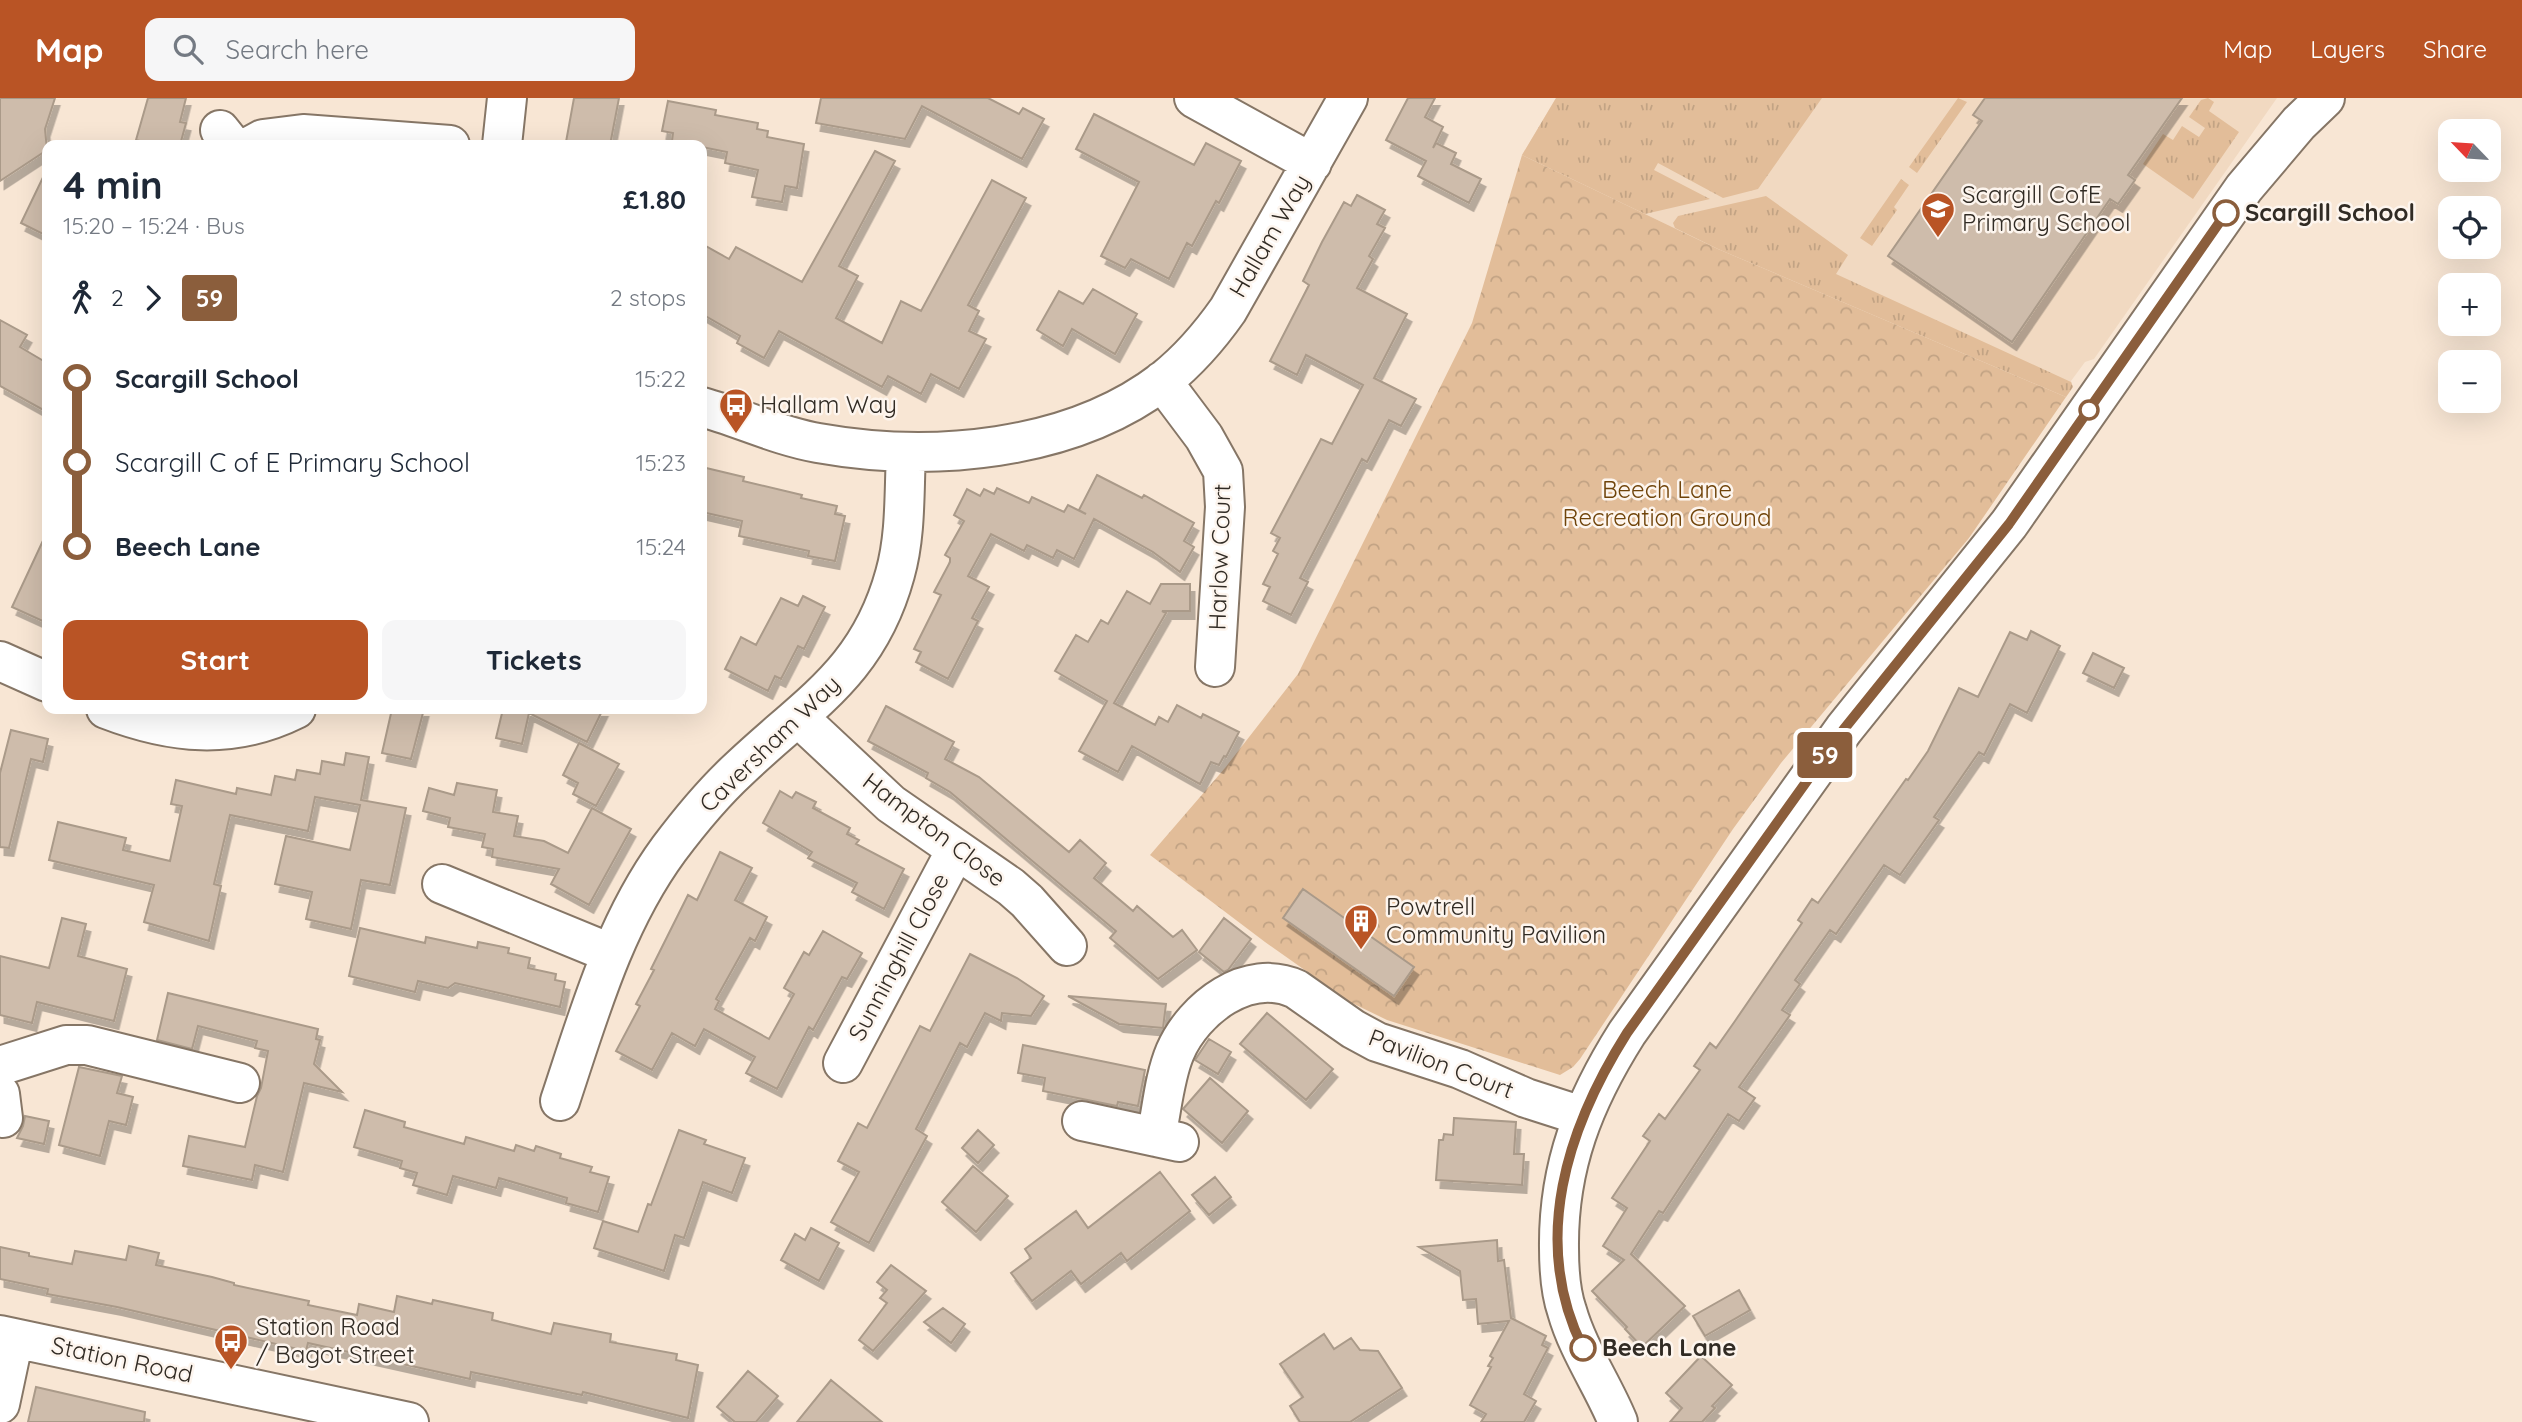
<!DOCTYPE html>
<meta charset="utf-8">
<style>
body{margin:0;font-family:Quicksand,sans-serif;background:#f6f6f7;color:#1f2937;height:100vh;display:flex;flex-direction:column;font-size:26px;white-space:nowrap}
*{box-sizing:border-box;margin:0}
p{font-size:23px;color:#747a83}
.icon{flex:none;width:38px;height:38px;fill:none;stroke:currentColor;stroke-width:2;stroke-linecap:round;stroke-linejoin:round}
.map{position:relative;flex:1;overflow:hidden}
.sheet{position:absolute;left:42px;top:42px;width:665px;height:574px;display:flex;flex-direction:column;background:#fff;border-radius:14px;box-shadow:0 7px 28px #0002}
.sheet>*{flex:none}
.badge{padding:0 14px;border-radius:5px;font-size:24px;line-height:46px}
.needle{width:46px;rotate:295deg}
.buttons{position:absolute;left:2438px;top:21px;display:grid;gap:14px}
.buttons a{display:grid;place-items:center;width:63px;height:63px;border-radius:14px;background:#fff;box-shadow:0 7px 28px #0002;font-size:35px}
.map>.badge{position:absolute;translate:-50% -50%;box-shadow:0 0 0 4px #fff}
.legs{display:flex;align-items:center;gap:10px;height:77px;padding:0 21px;font-size:23px}
.legs p{margin-inline-start:auto}
.head{display:flex;align-items:center;justify-content:space-between;height:119px;padding:0 21px}
h1{font-size:38px;font-weight:800;line-height:52px}
.cta{display:flex;gap:14px;margin-top:auto;padding:14px 21px}
.cta a{flex:1;height:80px;border-radius:14px;background:#b95425;color:#fff;font-size:28px;font-weight:800;line-height:80px;text-align:center}
.cta a+a{background:#f6f6f7;color:#1f2937}
ul{padding:0 21px;list-style:none}
li{display:flex;align-items:center;gap:24px;height:84px;font-size:26px}
li i{display:grid;place-items:center;width:10px;height:100%;margin:0 9px;background:currentColor}
li i::after{content:'';width:18px;height:18px;margin:-9px;border:5px solid;border-radius:50%;background:#fff}
li p{margin-inline-start:auto}
li:first-child i{background:linear-gradient(#0000 50%,currentColor 0)}
li:last-child i{background:linear-gradient(currentColor 50%,#0000 0)}
header{display:flex;align-items:center;gap:42px;box-sizing:border-box;height:98px;padding:0 35px;background:#b95425;color:#fff}
header strong{font-size:33px}
nav{display:flex;gap:38px;margin-inline-start:auto;font-size:24px}
.search{width:490px;height:63px;background:#f6f6f7;display:flex;align-items:center;gap:18px;box-sizing:border-box;padding:0 24px;border-radius:14px;color:#747a83;font-size:26px}
.map>svg:first-child{display:block}
</style>
<header>
<strong>Map</strong>
<div class="search"><svg class="icon" aria-label="search" viewBox="0 0 24 24"><circle cx="10" cy="10" r="6"/><path d="M15 15l6 6"/></svg>Search here</div>
<nav><a>Map</a><a>Layers</a><a>Share</a></nav>
</header>
<div class="map">
<svg width="2522" height="1324" viewBox="0 0 2522 1324">
<defs>
<pattern id="grass-tufts" width="24" height="20" patternUnits="userSpaceOnUse" patternTransform="scale(1.75)"><rect width="24" height="20" fill="#e2bd99"/><path d="M3 7l-1-3M5 7V3M7 7l1-3M15 17l-1-3M17 17v-4M19 17l1-3" fill="none" stroke="#c2a384"/></pattern>
<pattern id="forest-crowns" width="20" height="18" patternUnits="userSpaceOnUse" patternTransform="scale(1.75)"><rect width="20" height="18" fill="#e2bd99"/><path d="M2 6a3 3 0 1 1 6 0M12 15a3 3 0 1 1 6 0" fill="none" stroke="#c2a384"/></pattern>
<filter id="shadow"><feDropShadow dx="4.5" dy="8" stdDeviation="0" flood-color="#0004"/></filter>
</defs>
<rect width="100%" height="100%" fill="#f8e6d4"/>
<path fill="#f1d9c1" d="M1556,0h721l-183,261 -9,3 -14,19 2,6 -7,10 -348,-148 -196,-94z"/>
<path fill="url(#grass-tufts)" d="M1556,0h266l-64,91 -35,9 -65,-35 -4,7 56,29 -65,15 -123,-59z
M1958,0l9,4 -50,71 -8,-6z
M2208,0l6,4 -5,9 30,21 -46,67 -50,-35 20,-30 10,6 9,-14 17,11 6,-9 -16,-11 12,-17z
M1901,81l8,6 -15,22 3,3 -25,36 -12,-8z
M1766,98l82,59 -12,19 235,108 2,5 -7,10 -348,-148 -43,-21 -2,-5 5,-7z"/>
<path fill="url(#forest-crowns)" d="M1522,57l196,94 348,148 -97,141 -188,225 -48,66 -153,230 -7,8 -13,8 -173,-55 -37,-18 -85,-60 -115,-87 75,-87 73,-94 174,-351z"/>
<path fill="#cebcab" stroke="#aa9a89" stroke-width="2" filter="url(#shadow)" d="M0,0h55l-10,31 2,21 -47,31z
M148,0h38l-6,24 6,1 -6,22h-27l-17,-5z
M574,0h45l-9,47h-26l-18,-3z
M821,0h167l31,16 4,-6 21,11 -22,40 -100,-53 -17,33 -89,-16z
M1408,0h27l-10,19 18,10 -10,21 3,-5 20,10 -5,11 30,15 -12,24 -51,-27 8,-15 -40,-21z
M1985,0h197l-54,77 7,5 -17,24 -8,-5 -98,143 -124,-86 94,-135 -9,-6z
M668,3l48,9 -1,5 43,8 -1,6 11,2 -1,6 37,7 -7,44 -12,-2 -3,16 -30,-5 6,-27 -33,-7 2,-11 -55,-11 1,-8 -11,-2z
M1094,16l100,51 12,-22 35,18 -22,42 -3,-2 -24,45 -5,-3 -18,36 -38,-20 -6,9 -24,-12 38,-74 -63,-33z
M875,53l20,10 -56,105 19,10 -22,42 46,25 19,-42 20,10 71,-131 34,18 -58,107 11,6 -10,20 17,8 -27,50 -28,-15 -10,20 -33,-18 -6,11 -103,-56 -15,27 -27,-15 3,-7 -38,-22v-70l27,15 7,-12 66,35z
M47,71v67l-26,-13z
M1357,97l28,15 -8,14 8,4 -16,28 4,3 -16,29 50,26 -33,64 42,21 -15,27 -12,-6 -22,42 -5,-3 -62,119 8,4 -17,33 -28,-14 7,-14 -7,-3 15,-30 -5,-3 7,-13 -9,-5 50,-94 11,5 31,-59 -57,-30 -9,20 -27,-14 39,-76 -6,-4 19,-39 22,-40 7,4z
M1093,191l44,25 -22,40 -43,-25 -9,17 -26,-16 22,-39 24,13z
M0,222l27,15 -7,12 27,16v49l-47,-26z
M702,369l42,10 -1,4 59,14 -1,3 36,8 -2,8 10,2 -10,45 -27,-5 1,-5 -70,-15 3,-15 -40,-9z
M1097,377l45,23 2,-3 50,28 -10,18 10,6 -14,25 -27,-20 -59,-33 -20,40 -17,-9 -4,8 -26,-13 -3,6 -33,-17 -23,42 21,11 -17,31 6,3 -30,58 -32,-17 5,-10 -7,-3 27,-54 -7,-3 16,-30v-4l-5,-3 19,-34 -10,-6 13,-26 13,7 4,-7 10,5 3,-6 32,15 3,-6 32,15 4,-7 18,9 -7,-4z
M47,434v91l-35,-16z
M1161,486h29v27h-28l4,2 -52,90 41,22 4,-8 9,5 9,-17 24,13 2,-4 36,18 -13,25 -2,-1 -5,9 -8,-3 -11,22 -68,-38 -14,26 -39,-21 28,-50 -52,-30 21,-36 12,7 13,-22 7,4 19,-33 23,13z
M803,498l22,11 -21,42 -6,-3 -17,33 -6,-3 -7,15 -43,-22 16,-32 15,8 25,-47 17,8z
M2031,533l29,15 -33,67 -17,-9 -26,51 -5,-3 -45,65 5,3 -39,55 -16,-10 -48,69 -6,-4 -35,50 5,4 -18,26 8,5 -51,72 16,11 -16,23 -11,-7 -65,99 -4,-2 -28,43 54,52 -43,41 -17,-18 2,-2 -35,-36 32,-31 -21,-14 24,-38 -15,-10 38,-57 -7,-5 16,-22 6,5 35,-49 -6,-4 16,-23 6,5 19,-27 67,-98 -4,-3 14,-21 6,4 88,-124 2,1 20,-29 31,-63 19,9 32,-65 17,8z
M2093,555l31,15 -10,20 -31,-15z
M886,608l68,36 -9,17 34,18 90,75 11,-12 26,23 -12,15 39,33 4,-5 36,31 9,-7 15,20 -39,29 -48,-41 6,-7 -166,-139 -24,-14 2,-5 -60,-32z
M392,611h32l-13,50 -29,-6z
M503,611h100l-16,33 -58,-29 -7,31 -26,-6z
M11,632l37,9 -5,23 -12,-3 -22,89 -9,-1v-74z
M579,645l40,21 -23,42 -23,-12 5,-11 -15,-8z
M346,655l23,4 -8,43 45,8 -16,77 -29,-5 -10,49 -45,-10 6,-27 -37,-8 11,-48 64,14 10,-45 -45,-8 -7,34 -78,-16 -16,69 7,2 -12,55 -65,-19 10,-37 -105,-25 9,-38 68,16 -3,12 47,11 12,-55 -11,-2 5,-24 60,14 1,-6 34,7 4,-19 20,4 2,-10 23,4 2,-13 22,4z
M457,685l40,7 -4,22 25,4 -4,20 30,5 24,12 24,-45 39,21 -42,76 -38,-21 8,-15 -67,-12 1,-8 -11,-2 3,-13 -37,-7 2,-9 -27,-7 6,-23 25,7z
M780,693l12,7 4,-6 20,10 -3,6 37,20 -3,6 12,6 -3,4 48,25 -20,40 -32,-17 5,-9 -49,-25 4,-6 -49,-29z
M720,754l32,16 -17,32 32,17 -12,24 -5,-3 -34,61 3,2 -4,8 54,30 25,-45 -10,-6 20,-36 5,3 14,-24 39,22 -15,26 -5,-2 -29,53 -4,-3 -32,62 -31,-16 9,-16 -51,-28 -9,17 -23,-13 -20,37 -36,-19 24,-45 -4,-2 18,-34 -3,-1 37,-74 9,5z
M1303,791l111,78 -20,29 -111,-78z
M62,820l24,6 -8,32 49,13 -13,52 -77,-19 -5,21 -32,-8v-59l49,12z
M1224,820l27,21 -23,31 -4,2 -25,-20z
M360,830l65,15 1,-6 51,11 1,-6 31,6 -1,5 22,5 -2,10 28,6 -1,6 10,2 -5,25 -105,-24 -7,5 -30,-7 -3,11 -66,-16z
M970,856l47,24 27,18 -13,20 -29,-3 -1,8 -16,-8 -18,34 -7,-4 -44,86 11,7 -58,107 -38,-21 28,-50 -21,-11 20,-38 9,5 53,-102 10,5z
M168,895l150,36 -2,10 4,1 -6,24 28,28 -38,-9 -21,89 -28,-7 -3,15 -69,-14 6,-30 56,11 12,-51 4,-8 7,-37 -13,-3 2,-7 -59,-15 -6,23 -35,-9z
M1068,898l98,8 -3,24 -44,-4z
M1267,915l66,56 -27,31 -66,-56z
M1209,941l22,13 -13,22 -23,-14z
M1023,947l122,25 -7,36 -20,-4 -1,4 -74,-15 2,-13 -27,-5z
M79,969l43,9 -5,17 16,4 -7,28 -17,-4 -9,35 -41,-11z
M1210,980l38,33 -26,32 -39,-34z
M365,1012l40,12 -1,5 60,17 2,-7 48,14 2,-6 18,6 2,-5 25,8 -1,4 32,9 -2,5 19,5 -11,35 -32,-9 1,-5 -68,-20 -3,10 -43,-12 -6,19 -34,-10 4,-12 -17,-5 2,-7 -48,-14z
M25,1018l24,5 -5,23 -27,-6 6,-12z
M1454,1020l62,4 -2,32h10l-2,31 -86,-5 3,-40h4l1,-6 9,1z
M679,1032l27,10 -2,4 41,14 -13,35 -29,-11 -19,56 -9,-3 -11,36 -70,-23 9,-27 35,11 10,-28 3,1z
M978,1032l16,15 -16,18 -16,-15z
M973,1068l35,30 -32,36 -34,-30z
M1160,1074l30,39 -63,50 -6,-8 -40,31 -10,-13 -39,30 -21,-28 20,-15 -6,-9 51,-38 12,17z
M1215,1079l16,20 -22,18 -17,-20z
M811,1130l28,15 -20,38 -38,-21 14,-26 10,6z
M1497,1142l1,21 6,-1 7,58 35,18 -4,9 6,3 -24,46 12,7 -12,21h-43l5,-8 -16,-9 21,-38 -3,-1 5,-8 -3,-2 19,-35 -31,3 -2,-25 -13,1 -3,-29 -41,-24z
M129,1148l30,7 -3,12 56,12 22,6v2l75,16 -1,4 49,10 2,-11 35,8 3,-16 35,8 1,-4 60,13 -1,7 59,14 3,-11 57,11 -1,8 67,12 -1,6 22,5 -10,53 -105,-26 -1,3 -111,-23 -1,7 -162,-36 -2,8 -189,-44 -70,-13 1,-5 -48,-10v-32l29,6v3l43,8 3,-13 51,9z
M891,1167l35,26 -53,60 -14,-11 28,-37 -7,-5 7,-8 -10,-8z
M1739,1192l11,20 -45,26 -12,-20z
M943,1210l22,16 -14,19 -27,-21z
M1324,1236l10,15 17,-11 9,12 18,1 24,37 -52,34h-50l-10,-16 13,-9 -23,-33z
M1701,1258l31,29 -20,21 3,2 -13,14h-32l12,-14 -16,-15z
M748,1273l30,25 -22,26h-21l-18,-15z
M831,1282l51,42h-85z
M36,1289l109,25 -1,10h-116z"/>
<g fill="none" stroke-linecap="round" stroke-linejoin="round">
<g stroke="#867666" stroke-width="42">
<path id="minor" d="M1194,0l118,65
M220,32l12,15
M252,47l11,-6 40,-5 147,11
M502,47l5,-47
M1162,283l42,56 19,34 2,36 -10,160
M702,309c39,11 76,29 116,36 112,20 252,9 346,-63 25,-20 45,-43 64,-70l120,-212
M0,563l47,21
M106,611c65,25 126,32 190,0
M799,620l92,86 120,83 16,14 40,45
M442,786l168,69
M843,965l113,-213
M0,968l66,-21h21l153,38
M0,996l3,24
M560,1003c29,-87 54,-177 109,-252 21,-28 44,-56 70,-80 68,-65 129,-96 156,-195 11,-39 9,-81 11,-121
M1082,1023l97,21
M1156,1039c6,-27 8,-59 19,-85 19,-44 73,-85 121,-63l57,40 24,13 83,27 66,29 56,18
M0,1237l409,87
M0,1306l14,-66
M1618,1324c-15,-37 -40,-72 -51,-111 -7,-20 -8,-42 -8,-63 -1,-82 25,-147 68,-215l217,-304 165,-205 235,-336 55,-65 26,-25"/>
</g>
<use href="#minor" stroke="#fff" stroke-width="38"/>
</g>
<g fill="none" stroke-linecap="round" stroke-linejoin="round">
<g stroke="#fff" stroke-width="16">
<path id="line-1" d="M1583,1250c-53,-107 -16,-220 44,-315l217,-304 165,-205 217,-311"/>
</g>
<use href="#line-1" stroke="#8b5e3c" stroke-width="10"/>
</g>
<defs>
<g id="school-pin" transform="scale(1.75)"><path d="M0 17L-7.5 6A9.5 9.5 0 1 1 7.5 6Z" fill="#b95425" stroke="#fdf5ee"/><path d="M0-5L7-2L0 1L-7-2ZM-4 1L0 2.5L4 1V4Q0 6-4 4Z" fill="#fff"/></g>
<g id="bus-pin" transform="scale(1.75)"><path d="M0 17L-7.5 6A9.5 9.5 0 1 1 7.5 6Z" fill="#b95425" stroke="#fdf5ee"/><path d="M-5-6H5V4H4V6H2V4H-2V6H-4V4H-5ZM-3.5-4V0h7V-4ZM-3.5 1.2v1.5H-2V1.2ZM2 1.2v1.5H3.5V1.2Z" fill="#fff"/></g>
<g id="building-pin" transform="scale(1.75)"><path d="M0 17L-7.5 6A9.5 9.5 0 1 1 7.5 6Z" fill="#b95425" stroke="#fdf5ee"/><path d="M-4-6H4V6H1V3H-1V6H-4ZM-2.5-4.3h1.7v1.8h-1.7ZM.8-4.3h1.7v1.8H.8ZM-2.5-1h1.7V.8h-1.7ZM.8-1h1.7V.8H.8Z" fill="#fff"/></g>
</defs>
<g fill-rule="evenodd">
<use href="#school-pin" x="1938" y="111"/>
<use href="#bus-pin" x="736" y="307"/>
<use href="#building-pin" x="1361" y="823"/>
<use href="#bus-pin" x="231" y="1243"/>
</g>
<g fill="#fff" stroke="#8b5e3c" stroke-width="3.5">
<circle cx="2226" cy="115" r="12"/>
<circle cx="2089" cy="312" r="9"/>
<circle cx="1583" cy="1250" r="12"/>
</g>
<g text-anchor="middle" stroke-width="5" stroke-linejoin="round" paint-order="stroke">
<g font-size="24" fill="#312b24" stroke="#fdf5ee" text-anchor="start">
<text x="1962" y="105">Scargill CofE<tspan x="1962" dy="28">Primary School</tspan></text>
<text x="760" y="315">Hallam Way</text>
<text x="1386" y="817">Powtrell<tspan x="1386" dy="28">Community Pavilion</tspan></text>
<text x="256" y="1237">Station Road<tspan x="256" dy="28">/ Bagot Street</tspan></text>
</g>
<g font-size="24" font-weight="bold" fill="#312b24" stroke="#fdf5ee" text-anchor="start">
<text x="2245" y="123">Scargill School</text>
<text x="1602" y="1258">Beech Lane</text>
</g>
<g font-size="24" fill="#312b24" stroke="#fdf5ee">
<text transform="translate(1270 138) rotate(-60)" y="8">Hallam Way</text>
<text transform="translate(1220 459) rotate(-88)" y="8">Harlow Court</text>
<text transform="translate(770 646) rotate(-44)" y="8">Caversham Way</text>
<text transform="translate(934 732) rotate(37)" y="8">Hampton Close</text>
<text transform="translate(899 859) rotate(-62)" y="8">Sunninghill Close</text>
<text transform="translate(1441 966) rotate(21)" y="8">Pavilion Court</text>
<text transform="translate(122 1262) rotate(12)" y="8">Station Road</text>
</g>
<g font-size="24" fill="#70440a" stroke="#fdf5ee">
<text x="1667" y="400">Beech Lane<tspan x="1667" dy="28">Recreation Ground</tspan></text>
</g>
</g>
</svg>
<div class="buttons">
<a><svg class="needle" viewBox="-14 -14 28 28"><path d="M0-13l5 13h-10z" fill="#e53935"/><path d="M0 13l5-13h-10z" fill="#747a83"/></svg></a>
<a><svg class="icon" aria-label="locate" viewBox="0 0 24 24"><circle cx="12" cy="12" r="6"/><path d="M12 2v4M12 18v4M2 12h4M18 12h4"/></svg></a>
<a>+</a>
<a>−</a>
</div>
<b class="badge" style="left:1825px;top:657px;background:#8b5e3c;color:#fff">59</b>
<section class="sheet">
<div class="head"><div><h1>4 min</h1><p>15:20 – 15:24 · Bus</p></div><b>£1.80</b></div>
<div class="legs"><svg class="icon" aria-label="walk" viewBox="0 0 24 24"><circle cx="13" cy="4" r="2"/><path d="M13 8l-2 6 4 7M11 14l-3 7M7 12l3-4h3l4 4"/></svg>2<svg class="icon" aria-label="forward" viewBox="0 0 24 24"><path d="M9 5l7 7-7 7"/></svg><b class="badge" style="background:#8b5e3c;color:#fff">59</b><p>2 stops</p></div>
<ul>
<li><i style="color:#8b5e3c"></i><b>Scargill School</b><p>15:22</p></li>
<li><i style="color:#8b5e3c"></i><span>Scargill C of E Primary School</span><p>15:23</p></li>
<li><i style="color:#8b5e3c"></i><b>Beech Lane</b><p>15:24</p></li>
</ul>
<div class="cta"><a>Start</a><a>Tickets</a></div>
</section>
</div>
